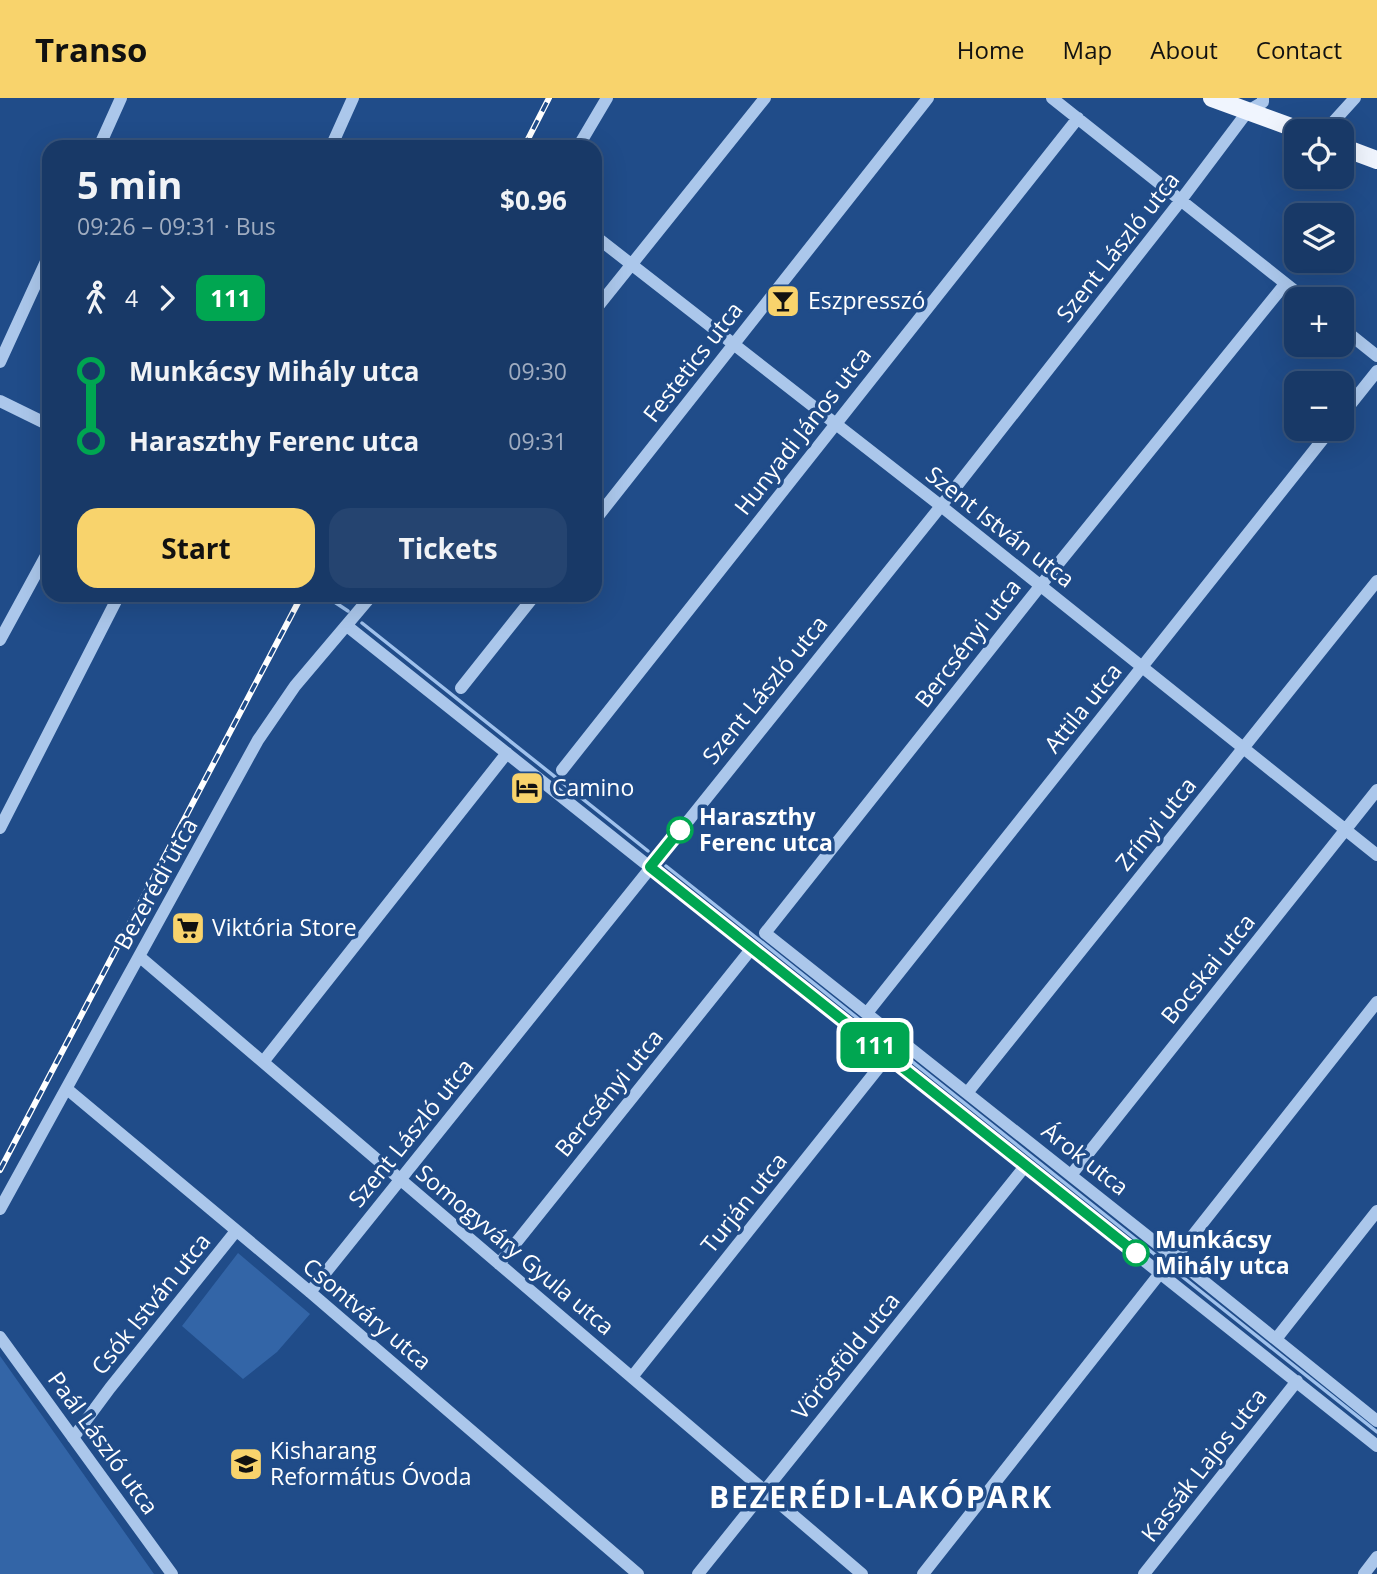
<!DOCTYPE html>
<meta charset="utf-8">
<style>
body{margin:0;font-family:"Open Sans",sans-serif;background:#254470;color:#f1f3f6;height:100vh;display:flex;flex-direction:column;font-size:26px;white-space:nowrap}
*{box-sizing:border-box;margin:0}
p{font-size:23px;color:#9facc0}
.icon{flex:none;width:38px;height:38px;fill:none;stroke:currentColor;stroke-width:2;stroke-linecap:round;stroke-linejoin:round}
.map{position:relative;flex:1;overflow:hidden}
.side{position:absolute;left:42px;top:42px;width:560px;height:462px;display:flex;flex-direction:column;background:#183967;border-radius:21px;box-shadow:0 7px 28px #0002,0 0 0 2px #36537b}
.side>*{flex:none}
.badge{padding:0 14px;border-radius:10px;font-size:24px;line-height:46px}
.fabs{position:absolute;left:1284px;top:21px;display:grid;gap:14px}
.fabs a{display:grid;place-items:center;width:70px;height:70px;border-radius:14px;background:#183967;box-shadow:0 7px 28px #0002,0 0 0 2px #36537b;font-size:35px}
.map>.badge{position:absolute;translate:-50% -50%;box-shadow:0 0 0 4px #fff}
.legs{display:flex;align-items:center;gap:10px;height:77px;padding:0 35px;font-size:23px}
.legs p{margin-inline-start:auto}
.overview{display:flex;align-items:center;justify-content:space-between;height:119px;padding:0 35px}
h1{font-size:38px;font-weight:700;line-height:52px}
.button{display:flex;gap:14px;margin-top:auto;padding:14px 35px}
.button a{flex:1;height:80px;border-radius:21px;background:#f8d36c;color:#111;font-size:28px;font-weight:700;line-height:80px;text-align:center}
.button a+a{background:#254470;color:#f1f3f6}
ul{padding:0 35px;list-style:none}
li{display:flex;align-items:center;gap:24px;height:70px;font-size:26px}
li i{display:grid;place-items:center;width:10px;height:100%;margin:0 9px;background:currentColor}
li i::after{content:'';width:18px;height:18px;margin:-9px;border:5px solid;border-radius:50%;background:#183967}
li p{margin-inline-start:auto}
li:first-child i{background:linear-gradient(#0000 50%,currentColor 0)}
li:last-child i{background:linear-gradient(currentColor 50%,#0000 0)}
header{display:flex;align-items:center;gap:42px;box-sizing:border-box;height:98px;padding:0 35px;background:#f8d36c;color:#111}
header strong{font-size:33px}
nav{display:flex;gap:38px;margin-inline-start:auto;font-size:24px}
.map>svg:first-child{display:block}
</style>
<header>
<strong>Transo</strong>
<nav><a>Home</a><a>Map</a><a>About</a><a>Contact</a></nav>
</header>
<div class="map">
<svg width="1377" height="1476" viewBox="0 0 1377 1476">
<rect width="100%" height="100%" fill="#204c89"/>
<path fill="#3365a7" d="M238,1155l72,61 -33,38 -34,27 -61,-53z
M0,1258l154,218h-154z"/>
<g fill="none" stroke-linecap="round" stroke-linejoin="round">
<path stroke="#9fc1ec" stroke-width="3.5" d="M324,497l24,16
M362,525l286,228
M666,768l492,391
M1179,1176l198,158"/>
<path stroke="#abc7eb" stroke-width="12" d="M1052,0l253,201
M1325,33l30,-33
M99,49l22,-49
M331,49l22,-49
M578,49l29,-49
M595,138l346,270 436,349
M1285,186l-244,301 -276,348 410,325 202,163
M595,212l170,-212
M1342,230l35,28
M0,264l49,-107
M0,303l49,24
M1342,317l35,-44
M595,422l333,-422
M347,528l1030,820
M0,542l49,-90
M461,590l74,-93
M562,672l516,-652
M0,730l119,-233
M140,859l722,617
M867,915l464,-584
M263,964l244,-309
M67,991l243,203 328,282
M967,995l410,-512
M1071,1077l306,-385
M0,1111l258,-469 37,-54 77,-91
M499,1166l253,-316
M310,1194l631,-786 237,-302 70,-93 15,-9v-4
M0,1239l172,237
M1276,1241l101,-128
M632,1279l256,-321
M73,1340l37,-50 126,-157
M698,1476l328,-409
M923,1476l238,-302 14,-14 202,-256
M1144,1476l153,-193
M1364,1476l13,-17"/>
<path stroke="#f0f5fe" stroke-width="18" d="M1212,0l90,33
M1342,49l35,13"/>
<g stroke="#fff" stroke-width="6">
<path id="rail" d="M524,49l25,-49
M0,1072l302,-575"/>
</g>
<use href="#rail" stroke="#204c89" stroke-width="3.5" stroke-dasharray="10" stroke-linecap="butt"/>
</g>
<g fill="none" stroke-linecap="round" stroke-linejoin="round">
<g stroke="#fff" stroke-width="16">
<path id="line-1" d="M680,732l-30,37 486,386"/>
</g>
<use href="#line-1" stroke="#00a651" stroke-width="10"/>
</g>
<defs>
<g id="bar-square" transform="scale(1.75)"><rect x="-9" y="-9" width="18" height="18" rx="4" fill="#f8d36c" stroke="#204c89"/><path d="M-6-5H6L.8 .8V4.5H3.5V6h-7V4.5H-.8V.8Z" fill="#111"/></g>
<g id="hotel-square" transform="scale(1.75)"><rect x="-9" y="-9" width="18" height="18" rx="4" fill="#f8d36c" stroke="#204c89"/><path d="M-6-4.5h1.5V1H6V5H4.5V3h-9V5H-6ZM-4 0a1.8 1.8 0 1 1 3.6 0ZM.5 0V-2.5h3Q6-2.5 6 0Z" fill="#111"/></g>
<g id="supermarket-square" transform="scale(1.75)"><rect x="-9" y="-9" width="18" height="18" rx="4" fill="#f8d36c" stroke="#204c89"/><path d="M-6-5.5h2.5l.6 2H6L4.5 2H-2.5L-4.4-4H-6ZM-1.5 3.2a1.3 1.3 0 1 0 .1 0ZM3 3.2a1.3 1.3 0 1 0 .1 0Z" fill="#111"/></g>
<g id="school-square" transform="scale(1.75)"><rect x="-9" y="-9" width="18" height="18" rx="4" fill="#f8d36c" stroke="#204c89"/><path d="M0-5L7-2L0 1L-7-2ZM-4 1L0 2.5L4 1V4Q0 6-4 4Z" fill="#111"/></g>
</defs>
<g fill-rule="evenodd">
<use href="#bar-square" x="783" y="203"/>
<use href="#hotel-square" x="527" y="690"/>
<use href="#supermarket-square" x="188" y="830"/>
<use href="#school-square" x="246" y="1366"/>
</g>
<g fill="#fff" stroke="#00a651" stroke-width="3.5">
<circle cx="680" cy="732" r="12"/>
<circle cx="1136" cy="1155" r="12"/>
</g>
<g text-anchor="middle" stroke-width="7" stroke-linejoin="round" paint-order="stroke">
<g font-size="23" fill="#fff" stroke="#204c89">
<text transform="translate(1118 149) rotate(-52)" y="8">Szent László utca</text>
<text transform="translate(693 264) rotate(-52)" y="8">Festetics utca</text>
<text transform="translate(803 333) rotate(-52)" y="8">Hunyadi János utca</text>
<text transform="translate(1000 429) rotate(38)" y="8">Szent István utca</text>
<text transform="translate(968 545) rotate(-52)" y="8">Bercsényi utca</text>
<text transform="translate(765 592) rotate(-51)" y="8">Szent László utca</text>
<text transform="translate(1083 610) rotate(-51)" y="8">Attila utca</text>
<text transform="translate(1156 726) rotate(-51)" y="8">Zrínyi utca</text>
<text transform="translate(156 786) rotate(-61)" y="8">Bezerédi utca</text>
<text transform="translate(1208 871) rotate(-51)" y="8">Bocskai utca</text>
<text transform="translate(609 995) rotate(-51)" y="8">Bercsényi utca</text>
<text transform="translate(411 1035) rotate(-51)" y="8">Szent László utca</text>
<text transform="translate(1085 1061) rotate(38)" y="8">Árok utca</text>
<text transform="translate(744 1105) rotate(-51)" y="8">Turján utca</text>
<text transform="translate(515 1152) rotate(40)" y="8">Somogyváry Gyula utca</text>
<text transform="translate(151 1206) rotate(-51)" y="8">Csók István utca</text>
<text transform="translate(367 1216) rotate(40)" y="8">Csontváry utca</text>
<text transform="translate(846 1258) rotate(-51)" y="8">Vörösföld utca</text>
<text transform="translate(103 1345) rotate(54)" y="8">Paál László utca</text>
<text transform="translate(1204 1367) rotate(-52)" y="8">Kassák Lajos utca</text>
</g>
<g font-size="23" fill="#fff" stroke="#204c89" text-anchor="start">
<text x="808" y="211">Eszpresszó</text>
<text x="552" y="698">Camino</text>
<text x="212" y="838">Viktória Store</text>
<text x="270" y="1361">Kisharang<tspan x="270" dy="26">Református Óvoda</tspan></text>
</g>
<g font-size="23" font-weight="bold" fill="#fff" stroke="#204c89" text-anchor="start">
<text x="699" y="727">Haraszthy<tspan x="699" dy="26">Ferenc utca</tspan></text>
<text x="1155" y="1150">Munkácsy<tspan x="1155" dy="26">Mihály utca</tspan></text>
</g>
<g font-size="30" font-weight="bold" letter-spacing="2" fill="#fff" stroke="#204c89">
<text x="881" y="1410">BEZERÉDI-LAKÓPARK</text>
</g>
</g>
</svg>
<div class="fabs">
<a><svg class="icon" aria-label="locate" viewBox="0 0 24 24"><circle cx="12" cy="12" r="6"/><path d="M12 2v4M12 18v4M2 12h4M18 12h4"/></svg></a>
<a><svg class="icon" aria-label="layers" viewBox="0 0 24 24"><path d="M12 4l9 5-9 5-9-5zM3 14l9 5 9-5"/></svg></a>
<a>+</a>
<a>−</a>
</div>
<b class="badge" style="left:875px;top:947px;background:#00a651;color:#fff">111</b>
<section class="side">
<div class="overview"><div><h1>5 min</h1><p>09:26 – 09:31 · Bus</p></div><b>$0.96</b></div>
<div class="legs"><svg class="icon" aria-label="walk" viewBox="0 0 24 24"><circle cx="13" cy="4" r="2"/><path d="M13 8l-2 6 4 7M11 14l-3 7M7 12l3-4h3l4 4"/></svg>4<svg class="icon" aria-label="forward" viewBox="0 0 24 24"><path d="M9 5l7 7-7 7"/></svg><b class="badge" style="background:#00a651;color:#fff">111</b></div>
<ul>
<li><i style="color:#00a651"></i><b>Munkácsy Mihály utca</b><p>09:30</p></li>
<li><i style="color:#00a651"></i><b>Haraszthy Ferenc utca</b><p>09:31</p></li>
</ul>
<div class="button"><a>Start</a><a>Tickets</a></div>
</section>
</div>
